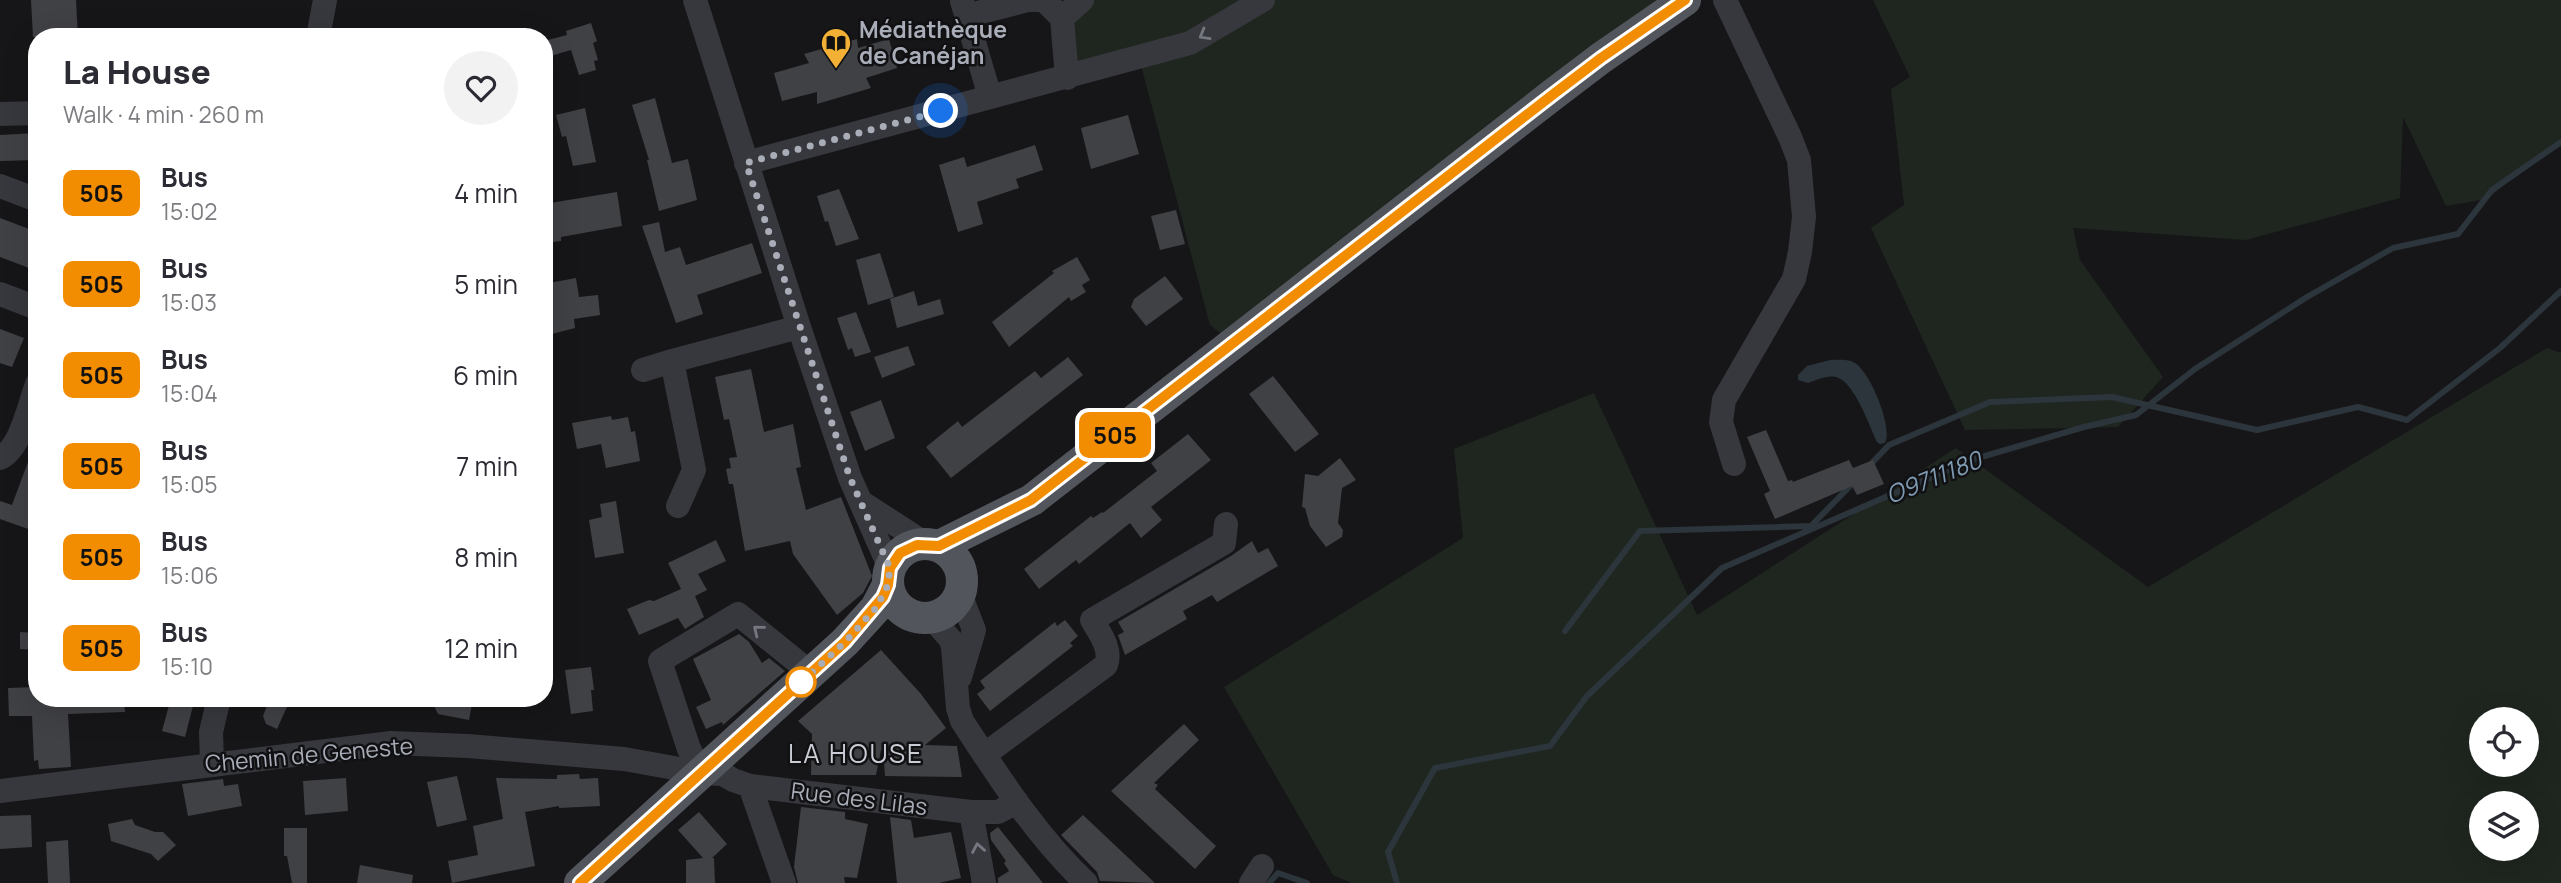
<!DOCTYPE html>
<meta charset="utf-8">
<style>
body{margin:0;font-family:Manrope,sans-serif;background:#f2f2f3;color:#2b2b33;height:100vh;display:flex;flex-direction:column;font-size:26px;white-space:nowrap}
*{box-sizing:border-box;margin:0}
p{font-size:23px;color:#7c7c81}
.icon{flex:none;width:38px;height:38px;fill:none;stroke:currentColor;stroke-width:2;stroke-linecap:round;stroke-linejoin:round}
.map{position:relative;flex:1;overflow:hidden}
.side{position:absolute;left:28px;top:28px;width:525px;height:679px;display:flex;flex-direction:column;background:#fff;border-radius:28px;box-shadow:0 7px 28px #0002}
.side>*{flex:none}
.badge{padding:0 14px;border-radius:10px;font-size:24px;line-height:46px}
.buttons{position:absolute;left:2469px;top:707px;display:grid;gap:14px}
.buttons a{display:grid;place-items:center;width:70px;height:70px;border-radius:50%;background:#fff;box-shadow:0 7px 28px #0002;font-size:35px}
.you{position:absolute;width:35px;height:35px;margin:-18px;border:5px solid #fff;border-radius:50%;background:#1a73e8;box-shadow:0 0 0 10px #1a73e833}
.map>.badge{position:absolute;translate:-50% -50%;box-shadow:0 0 0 4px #fff}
.round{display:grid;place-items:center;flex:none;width:74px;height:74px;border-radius:37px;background:#f2f2f3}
.headline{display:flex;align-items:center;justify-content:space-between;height:119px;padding:0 35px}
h1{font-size:33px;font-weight:800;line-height:52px}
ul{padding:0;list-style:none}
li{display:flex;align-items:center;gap:21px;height:91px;padding:0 35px}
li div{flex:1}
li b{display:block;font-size:26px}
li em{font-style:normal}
li .badge{min-width:77px;font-weight:700;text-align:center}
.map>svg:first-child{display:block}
</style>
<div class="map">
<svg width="2561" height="883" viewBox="0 0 2561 883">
<rect width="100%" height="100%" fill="#161618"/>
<path fill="#1e261f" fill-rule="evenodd" d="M1082,0h603l-452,343 -23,-18 -71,-267 -72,20 -5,-60z
M1873,0h688v138l-74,61 -41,7 -43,-89 -3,81 -154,42 -173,-12 7,32 83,117 -45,50 -153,3 -94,-202 33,-23 -13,-116 19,-12z
M2547,348l14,5v530h-1210l-18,-8 -109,-188 239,-149 -9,-89 140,-56 103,222 259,-167 192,139zM2527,719v46h-45v-46zM2527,803v46h-45v-46z"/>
<path fill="#2c353c" d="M1830,360c8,0 17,-1 23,2 16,6 41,67 32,81l-5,1 -3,-2c-8,-17 -23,-61 -41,-65 -10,-2 -19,3 -28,6l-10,-3v-5l9,-9z"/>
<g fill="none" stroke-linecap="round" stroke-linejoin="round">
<path stroke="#2c353c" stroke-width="6" d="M1869,466l20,-21 101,-43 122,-5 145,33 101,-23 49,13 93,-72 61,-57
M1565,631l75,-100 171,-5 41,-42
M1269,883l9,-10 29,10
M1397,883l-9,-31 47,-84 115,-22 37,-50 135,-128 249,-108 113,-33 52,-12 59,-46 112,-72 86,-49 65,-14 34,-44 69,-48"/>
</g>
<path fill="#404145" d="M31,0h45l2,37h-45z
M591,23l6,18 -4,2 5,17 -4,1 2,9 -17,5 -8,-25 -27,8v-17l23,-6 -1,-4z
M857,39l1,9 31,-9 8,29 -31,10 5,10 -54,16v-12l-35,9 -8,-28 35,-10 -5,-9z
M655,98l17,65 16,-4 9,41 -38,11 -12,-51h2l-17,-55z
M585,108l11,54 -23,4 -7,-30 -4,1 -6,-22z
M1128,115l11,39 -48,15 -10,-41z
M37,133v27l-37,1v-26z
M1035,145l8,25 -27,9 3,9 -42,14 6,22 -25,8 -19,-67 25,-8 3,10z
M839,189l20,50 -23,7 -8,-25 -3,1 -8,-26z
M617,192l5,34 -61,11v4l-17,2v-39z
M1176,210l9,34 -25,6 -9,-34z
M0,218l37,14v39l-37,-14z
M659,222l6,30 15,-5 6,18 66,-22 10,30 -65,22 6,19 -27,9 -34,-97z
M880,253l14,44 -26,8 -12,-45z
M1077,257l13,23 -8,5 4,7 -15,9 -2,-4 -60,50 -17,-25 62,-49 -2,-2z
M1165,276l18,23 -37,27 -15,-19 3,-8z
M576,278l3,19 19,-2 2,20 -26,4 1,9 -23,6 -3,-23h4l-4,-28z
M914,291l4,15 22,-7 4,15 -47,14 -7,-29z
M856,312l15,40 -16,5 -3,-9 -4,2 -11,-32z
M0,329l24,9 -12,29 -12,-4z
M908,346l7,19 -33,13 -8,-21z
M1068,357l15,18 -132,103 -25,-31 32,-26 4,6 73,-56 6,7z
M751,369l13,63 29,-8 8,43 -5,1 10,42 35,-13 31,79 -9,17 -26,22 -44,-61 -3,-13 -45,10 -12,-67h-4l-3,-15 5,-1 -2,-10 8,-1 -8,-38 -5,1 -9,-43z
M1273,376l46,58 -24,18 -46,-58z
M881,400l14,38 -30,13 -15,-39z
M611,416l1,4 16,-3 3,15 4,-1 5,30 -34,7 -5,-24 -24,5 -5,-26z
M1766,430l22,51 4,-1 1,2 56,-22 4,8 20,-8 11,24 -27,11 -5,-9 -77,33 -11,-25 6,-3 -23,-54z
M1188,434l23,26 -60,47 11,13 -21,18 -11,-15 -51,41 -3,-4 -37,29 -15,-20 67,-53 2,2 9,-6 1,1 54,-42 -6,-8z
M35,443l2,71 -6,16 -31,-11v-18l12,4z
M1340,458l16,22 -14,8 -4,35 5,7 -1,7 -16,10 -16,-21 -5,-18 -3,-1 3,-33 13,2z
M616,501l8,52 -29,5 -6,-38 13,-3 -2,-13z
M716,540l10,21 -28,13 9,16 -12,6 9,21 -19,12 -7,-11 -39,17 -12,-26 22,-9 5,1 27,-12 -13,-26z
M1252,541l6,12 10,-5 10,18 -61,36 -5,-7 -29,16 4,8 -62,36 -7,-20 6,-3 -6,-10 113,-66z
M1065,620l13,16 -8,7 3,3 -83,65 -13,-17 8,-6 -5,-7 75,-59 2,4z
M20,632l17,1v17l-17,-1z
M739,634l10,8 13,21 7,-5 16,13 -62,54 -1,-3 -16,7 -10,-22 15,-7 -18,-41z
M881,650l40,44 25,34 -21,17 32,1 5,31 -77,-1 -2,-26h-2l-5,25h-65l1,-41 -14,-13z
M591,667l3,23h-3l2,21 -22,3 -6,-44z
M37,687v11h87l1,14 -57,2 3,53 -32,2 -1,-9 -4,1 -2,-45h-23l-1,-28z
M171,698h24l-10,39 -23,-6z
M270,698h21l-14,31 -11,-5 -3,-8z
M430,698h43l-4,22 -31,-6z
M1184,724l15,16 -45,43 4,2 -3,4 61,57 -21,23 -84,-78z
M579,774l1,5 18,-1 2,28 -41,2v-2l-34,6 10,54 -83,17 -4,-22 30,-6 -5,-29 30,-7 -7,-41 61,1v-4z
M457,776l10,44 -30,7 -10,-45z
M346,778l2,33 -43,4 -2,-34z
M223,779l1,7 14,-2 4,22 -54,10 -6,-32z
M801,807l44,5v7l23,5 -11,54 -13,-1 1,6h-47l-4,-16z
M699,812l28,32 -15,14h2l1,25h-29v-23l17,-2 -25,-28z
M31,815l1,32 -32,2v-33z
M1083,815l72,68 -55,-2 -3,-9 -36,-37z
M890,817l21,3 3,18 37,-6 10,46 -22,5h-42z
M132,819l3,6 20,7h8l13,13 -18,16 -7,-7 -40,-13 -3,-17z
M998,827l45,56h-45v-5l11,-7 -5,-8 2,-2 -15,-21 -1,-7z
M284,828h23v55h-15l-5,-27h-3z
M68,840l2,43h-22l-2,-41z
M360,865l53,10 -1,8h-55z"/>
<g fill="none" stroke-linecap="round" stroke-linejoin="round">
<path stroke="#37383d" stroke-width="24" d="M695,0l104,327 51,151 40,90
M1725,0l65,137 9,23 5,57 -4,35 -6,27 -70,121 -3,22 13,42
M962,1l28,96
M966,16l62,-16h16l18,18
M318,37l7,-37
M1067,78l-5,-60 20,-18
M0,114l37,-1
M746,163l444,-120 73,-43
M0,186l37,14
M0,294l37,14
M643,370l29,-9
M0,458c21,-10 29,-53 37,-74
M861,502l65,42
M678,506l16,-36 -22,-109 127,-34
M932,618l19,22 2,7 5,61 4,13c37,56 74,115 124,162
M960,677l14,-47 -14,-36
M984,755l122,-90c6,-16 -6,-31 -14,-45l132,-77 2,-19
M212,763l-1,-31 8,-34
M702,773l-13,-24 -29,-88 78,-47 73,59
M750,786l34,97
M0,791l391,-48 77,3 156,13 78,14 21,1 10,6 17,6 221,26h27l19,-10
M971,812l13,71
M1251,883l11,-17"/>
<path stroke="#53555c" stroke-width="32" d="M888 581a37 37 0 1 1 74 0a37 37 0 1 1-74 0Z
M939,546l93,-46 519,-404 50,-38 84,-58
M580,883l265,-241 31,-34 12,-23"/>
</g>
<defs><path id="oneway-chevron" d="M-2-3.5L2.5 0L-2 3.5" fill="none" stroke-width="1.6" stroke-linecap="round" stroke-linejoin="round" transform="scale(1.75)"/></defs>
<g stroke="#757881">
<use href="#oneway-chevron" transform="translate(1204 35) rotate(150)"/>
<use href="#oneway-chevron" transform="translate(758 630) rotate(-141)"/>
<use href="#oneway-chevron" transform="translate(978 848) rotate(-100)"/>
</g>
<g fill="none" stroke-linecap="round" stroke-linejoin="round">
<g stroke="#fff" stroke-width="16">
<path id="line" d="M580,883l265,-241 38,-45 5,-12 2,-17 10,-15 17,-8 22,1 92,-46 520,-404 50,-38 84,-58"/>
</g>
<use href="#line" stroke="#f28c00" stroke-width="10"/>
<path stroke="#a8adb8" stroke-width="7" stroke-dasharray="0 12.6" d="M801,682l-8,8 52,-48 31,-34 12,-23 2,-17 -40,-90 -104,-315 195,-52"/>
</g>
<defs>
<g id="library-pin" transform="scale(1.575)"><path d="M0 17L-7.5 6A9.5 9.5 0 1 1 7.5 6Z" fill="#f2b134" stroke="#111113"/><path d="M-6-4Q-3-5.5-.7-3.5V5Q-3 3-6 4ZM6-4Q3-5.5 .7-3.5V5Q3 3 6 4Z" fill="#111"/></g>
</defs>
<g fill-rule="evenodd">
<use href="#library-pin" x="836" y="43"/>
</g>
<circle fill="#fff" stroke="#f28c00" stroke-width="3.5" cx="801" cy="682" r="14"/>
<g text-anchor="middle" stroke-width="5" stroke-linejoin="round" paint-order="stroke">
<g font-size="23" font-weight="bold" fill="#a8adb8" stroke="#111113" text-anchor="start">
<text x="859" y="38">Médiathèque<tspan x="859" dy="26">de Canéjan</tspan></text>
</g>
<g font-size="23" fill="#a8adb8" stroke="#111113">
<text transform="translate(309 755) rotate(-5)" y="8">Chemin de Geneste</text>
<text transform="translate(859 799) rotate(7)" y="8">Rue des Lilas</text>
</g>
<g font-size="24" font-style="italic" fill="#7f9bb3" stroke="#111113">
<text transform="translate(1934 478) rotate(-22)" y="8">O9711180</text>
</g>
<g font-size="26" letter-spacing="2" fill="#c9ccd4" stroke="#111113">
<text x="856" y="763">LA HOUSE</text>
</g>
</g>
</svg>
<div class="buttons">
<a><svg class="icon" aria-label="locate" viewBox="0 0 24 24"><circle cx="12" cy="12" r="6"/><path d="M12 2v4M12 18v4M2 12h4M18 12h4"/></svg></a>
<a><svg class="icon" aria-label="layers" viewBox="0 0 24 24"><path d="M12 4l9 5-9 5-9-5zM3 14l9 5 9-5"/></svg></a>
</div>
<div class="you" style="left:941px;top:111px"></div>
<b class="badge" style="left:1115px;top:435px;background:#f28c00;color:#111">505</b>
<section class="side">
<div class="headline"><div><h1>La House</h1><p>Walk · 4 min · 260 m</p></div><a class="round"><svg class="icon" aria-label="heart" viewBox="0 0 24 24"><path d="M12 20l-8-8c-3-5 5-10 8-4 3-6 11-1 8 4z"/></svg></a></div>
<ul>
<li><span class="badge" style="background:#f28c00;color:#111">505</span><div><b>Bus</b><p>15:02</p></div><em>4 min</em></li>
<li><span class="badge" style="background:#f28c00;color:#111">505</span><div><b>Bus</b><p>15:03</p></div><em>5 min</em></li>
<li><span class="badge" style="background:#f28c00;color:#111">505</span><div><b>Bus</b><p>15:04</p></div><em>6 min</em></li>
<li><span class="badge" style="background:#f28c00;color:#111">505</span><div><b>Bus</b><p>15:05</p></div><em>7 min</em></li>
<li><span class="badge" style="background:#f28c00;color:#111">505</span><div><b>Bus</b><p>15:06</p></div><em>8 min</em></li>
<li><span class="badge" style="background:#f28c00;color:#111">505</span><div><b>Bus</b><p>15:10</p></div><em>12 min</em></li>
</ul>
</section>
</div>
